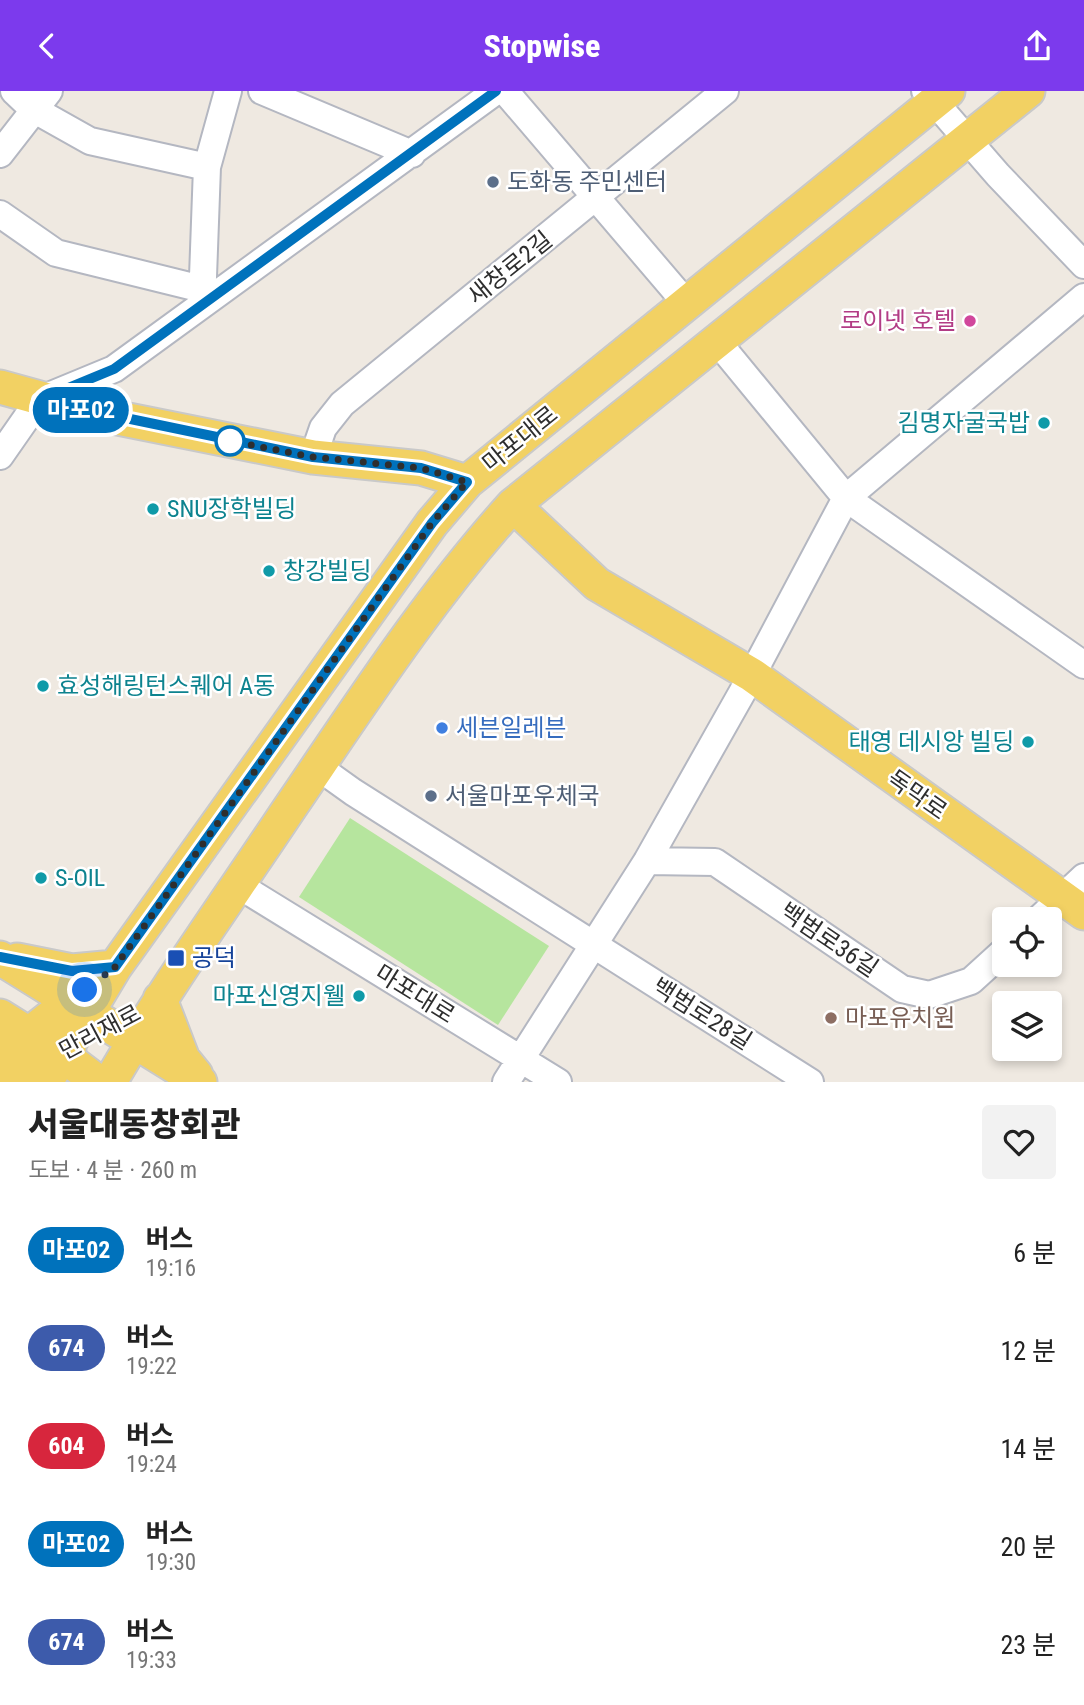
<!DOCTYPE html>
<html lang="ko">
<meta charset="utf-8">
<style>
body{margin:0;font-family:"Roboto Condensed","Noto Sans KR",sans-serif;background:#f2f2f2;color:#222;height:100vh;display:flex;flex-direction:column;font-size:26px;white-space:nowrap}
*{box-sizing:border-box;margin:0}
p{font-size:23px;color:#767676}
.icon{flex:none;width:38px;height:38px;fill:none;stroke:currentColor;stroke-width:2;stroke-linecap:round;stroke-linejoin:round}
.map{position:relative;height:991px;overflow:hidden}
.details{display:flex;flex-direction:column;background:#fff;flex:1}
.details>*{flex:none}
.badge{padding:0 14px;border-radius:23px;font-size:24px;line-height:46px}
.buttons{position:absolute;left:992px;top:816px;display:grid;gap:14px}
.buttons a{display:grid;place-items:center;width:70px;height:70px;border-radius:7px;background:#fff;box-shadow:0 4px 10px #0003;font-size:35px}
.you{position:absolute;width:35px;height:35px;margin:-18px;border:5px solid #fff;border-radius:50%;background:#1a73e8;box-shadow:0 0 0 10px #1a73e833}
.map>.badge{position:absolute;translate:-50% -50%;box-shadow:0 0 0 4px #fff}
.round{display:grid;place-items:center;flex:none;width:74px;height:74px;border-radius:7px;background:#f2f2f2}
.overview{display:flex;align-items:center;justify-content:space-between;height:119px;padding:0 28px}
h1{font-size:33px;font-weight:800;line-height:52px}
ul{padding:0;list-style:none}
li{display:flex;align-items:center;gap:21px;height:98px;padding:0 28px}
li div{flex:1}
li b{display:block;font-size:26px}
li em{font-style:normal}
li .badge{min-width:77px;font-weight:700;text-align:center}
header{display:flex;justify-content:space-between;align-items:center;height:91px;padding:0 28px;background:#7c3aed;color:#fff;font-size:32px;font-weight:800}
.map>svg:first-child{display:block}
</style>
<header><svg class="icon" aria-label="back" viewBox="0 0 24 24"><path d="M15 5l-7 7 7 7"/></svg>Stopwise<svg class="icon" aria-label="share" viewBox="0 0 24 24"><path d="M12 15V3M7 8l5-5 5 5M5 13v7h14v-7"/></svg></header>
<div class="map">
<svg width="1084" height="991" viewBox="0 0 1084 991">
<rect width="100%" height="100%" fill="#efe9e1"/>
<path fill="#b6e59e" d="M350,727l199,128 -51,79 -199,-128z"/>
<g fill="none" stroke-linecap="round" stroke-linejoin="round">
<g stroke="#b4b7c1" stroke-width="30">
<path id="minor" d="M14,0l19,18 57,32 117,26
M262,0l150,63
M505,0l181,212
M925,0l73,84 86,90
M0,63l49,-63
M0,123l56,39 146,36
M202,213l5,-137 21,-76
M716,249l130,158 238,167
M0,365l39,-56 75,-31 382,-278
M313,366l10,-29 19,-24 383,-313
M318,676l35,25 457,290
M647,770l68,1 187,127 27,6 42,-14 33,-30
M238,794l320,197
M1039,828l45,-42
M506,991l141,-221 105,-186 94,-177 238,-201"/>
</g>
<g stroke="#c9c9c9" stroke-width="37">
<path id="major" d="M0,296l98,27 215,43 108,11 46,14
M513,414l84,79 155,91 332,238
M0,867l200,124
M17,869l55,11 43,-4
M160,908l23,60 13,16
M0,925l61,38 37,28
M0,955l29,-12 56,-44
M0,987l69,-28
M46,991l69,-115 317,-444 35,-41 481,-391
M110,991c54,-93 117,-180 177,-270 71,-104 141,-213 226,-307l515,-414"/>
</g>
<use href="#minor" stroke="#fff" stroke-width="26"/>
<use href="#major" stroke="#f2d163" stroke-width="33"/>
</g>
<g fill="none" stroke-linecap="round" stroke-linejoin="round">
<g stroke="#fff" stroke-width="16">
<path id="line" d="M0,866l72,14 43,-4 317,-444 35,-41 -46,-14 -108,-11 -274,-57 75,-31 382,-278"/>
</g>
<use href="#line" stroke="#0072bc" stroke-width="10"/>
<path stroke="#2e2e2e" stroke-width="7" stroke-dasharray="0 12.6" d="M85,899l30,-23 317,-444 35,-41 -46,-14 -108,-11 -83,-16"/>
</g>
<g fill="#5c6f8a" stroke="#fff" stroke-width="2.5">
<circle cx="493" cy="91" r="7"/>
<circle cx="431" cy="705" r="7"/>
</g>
<circle fill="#d1479c" stroke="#fff" stroke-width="2.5" cx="970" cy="230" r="7"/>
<g fill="#0f9aa8" stroke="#fff" stroke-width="2.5">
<circle cx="1044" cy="332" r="7"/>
<circle cx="153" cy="418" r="7"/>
<circle cx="269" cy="480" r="7"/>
<circle cx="43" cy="595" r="7"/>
<circle cx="1028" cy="651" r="7"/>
<circle cx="41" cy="787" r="7"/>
<circle cx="359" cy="905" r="7"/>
</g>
<circle fill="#fff" stroke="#0072bc" stroke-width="3.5" cx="230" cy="350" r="14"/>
<circle fill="#3f7fe0" stroke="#fff" stroke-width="2.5" cx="442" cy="637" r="7"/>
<rect fill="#1a4fb4" stroke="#fff" stroke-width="2.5" x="167" y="858" width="18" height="18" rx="3.5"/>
<circle fill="#8d6e63" stroke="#fff" stroke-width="2.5" cx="831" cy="927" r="7"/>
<g text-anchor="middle" stroke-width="5" stroke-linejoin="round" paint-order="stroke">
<g font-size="24" fill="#4e5e75" stroke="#fff" text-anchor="start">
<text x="507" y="99">도화동 주민센터</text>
<text x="445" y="713">서울마포우체국</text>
</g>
<g font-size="24" fill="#2e2e2e" stroke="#fff">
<text transform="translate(510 177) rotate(-39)" y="8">새창로2길</text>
<text transform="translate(520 348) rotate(-39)" y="8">마포대로</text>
<text transform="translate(917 704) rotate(35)" y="8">독막로</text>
<text transform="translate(829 849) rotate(34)" y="8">백범로36길</text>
<text transform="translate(415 903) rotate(32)" y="8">마포대로</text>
<text transform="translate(702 923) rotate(32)" y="8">백범로28길</text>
<text transform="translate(100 941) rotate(-28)" y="8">만리재로</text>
</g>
<g font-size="24" fill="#b23c85" stroke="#fff" text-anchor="end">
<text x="956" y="238">로이넷 호텔</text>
</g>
<g font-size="24" fill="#0d838f" stroke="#fff" text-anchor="start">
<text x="1030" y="340" text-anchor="end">김명자굴국밥</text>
<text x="167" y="426">SNU장학빌딩</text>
<text x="283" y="488">창강빌딩</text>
<text x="57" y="603">효성해링턴스퀘어 A동</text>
<text x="1014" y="659" text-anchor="end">태영 데시앙 빌딩</text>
<text x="55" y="795">S-OIL</text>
<text x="345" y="913" text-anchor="end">마포신영지웰</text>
</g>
<g font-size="24" fill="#366cbe" stroke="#fff" text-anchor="start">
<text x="456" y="645">세븐일레븐</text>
</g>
<g font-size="24" fill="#164399" stroke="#fff" text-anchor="start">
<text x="192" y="875">공덕</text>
</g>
<g font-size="24" fill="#785e54" stroke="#fff" text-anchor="start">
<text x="845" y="935">마포유치원</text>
</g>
</g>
</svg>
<div class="buttons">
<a><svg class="icon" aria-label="locate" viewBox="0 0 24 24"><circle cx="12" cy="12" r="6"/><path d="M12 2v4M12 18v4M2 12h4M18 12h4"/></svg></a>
<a><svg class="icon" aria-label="layers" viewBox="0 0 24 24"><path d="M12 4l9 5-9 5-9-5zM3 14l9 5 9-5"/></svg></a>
</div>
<div class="you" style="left:85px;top:899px"></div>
<b class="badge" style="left:81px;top:319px;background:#0072bc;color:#fff">마포02</b>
</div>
<section class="details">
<div class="overview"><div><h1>서울대동창회관</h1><p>도보 · 4 분 · 260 m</p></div><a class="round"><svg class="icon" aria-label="heart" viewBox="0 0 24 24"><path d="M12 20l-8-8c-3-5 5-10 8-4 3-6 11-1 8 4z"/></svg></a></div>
<ul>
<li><span class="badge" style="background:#0072bc;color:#fff">마포02</span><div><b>버스</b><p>19:16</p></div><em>6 분</em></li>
<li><span class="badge" style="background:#3d5bab;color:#fff">674</span><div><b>버스</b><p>19:22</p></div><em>12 분</em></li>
<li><span class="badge" style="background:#d7263d;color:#fff">604</span><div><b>버스</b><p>19:24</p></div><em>14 분</em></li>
<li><span class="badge" style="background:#0072bc;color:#fff">마포02</span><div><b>버스</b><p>19:30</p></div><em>20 분</em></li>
<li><span class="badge" style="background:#3d5bab;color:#fff">674</span><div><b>버스</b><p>19:33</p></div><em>23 분</em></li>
</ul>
</section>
